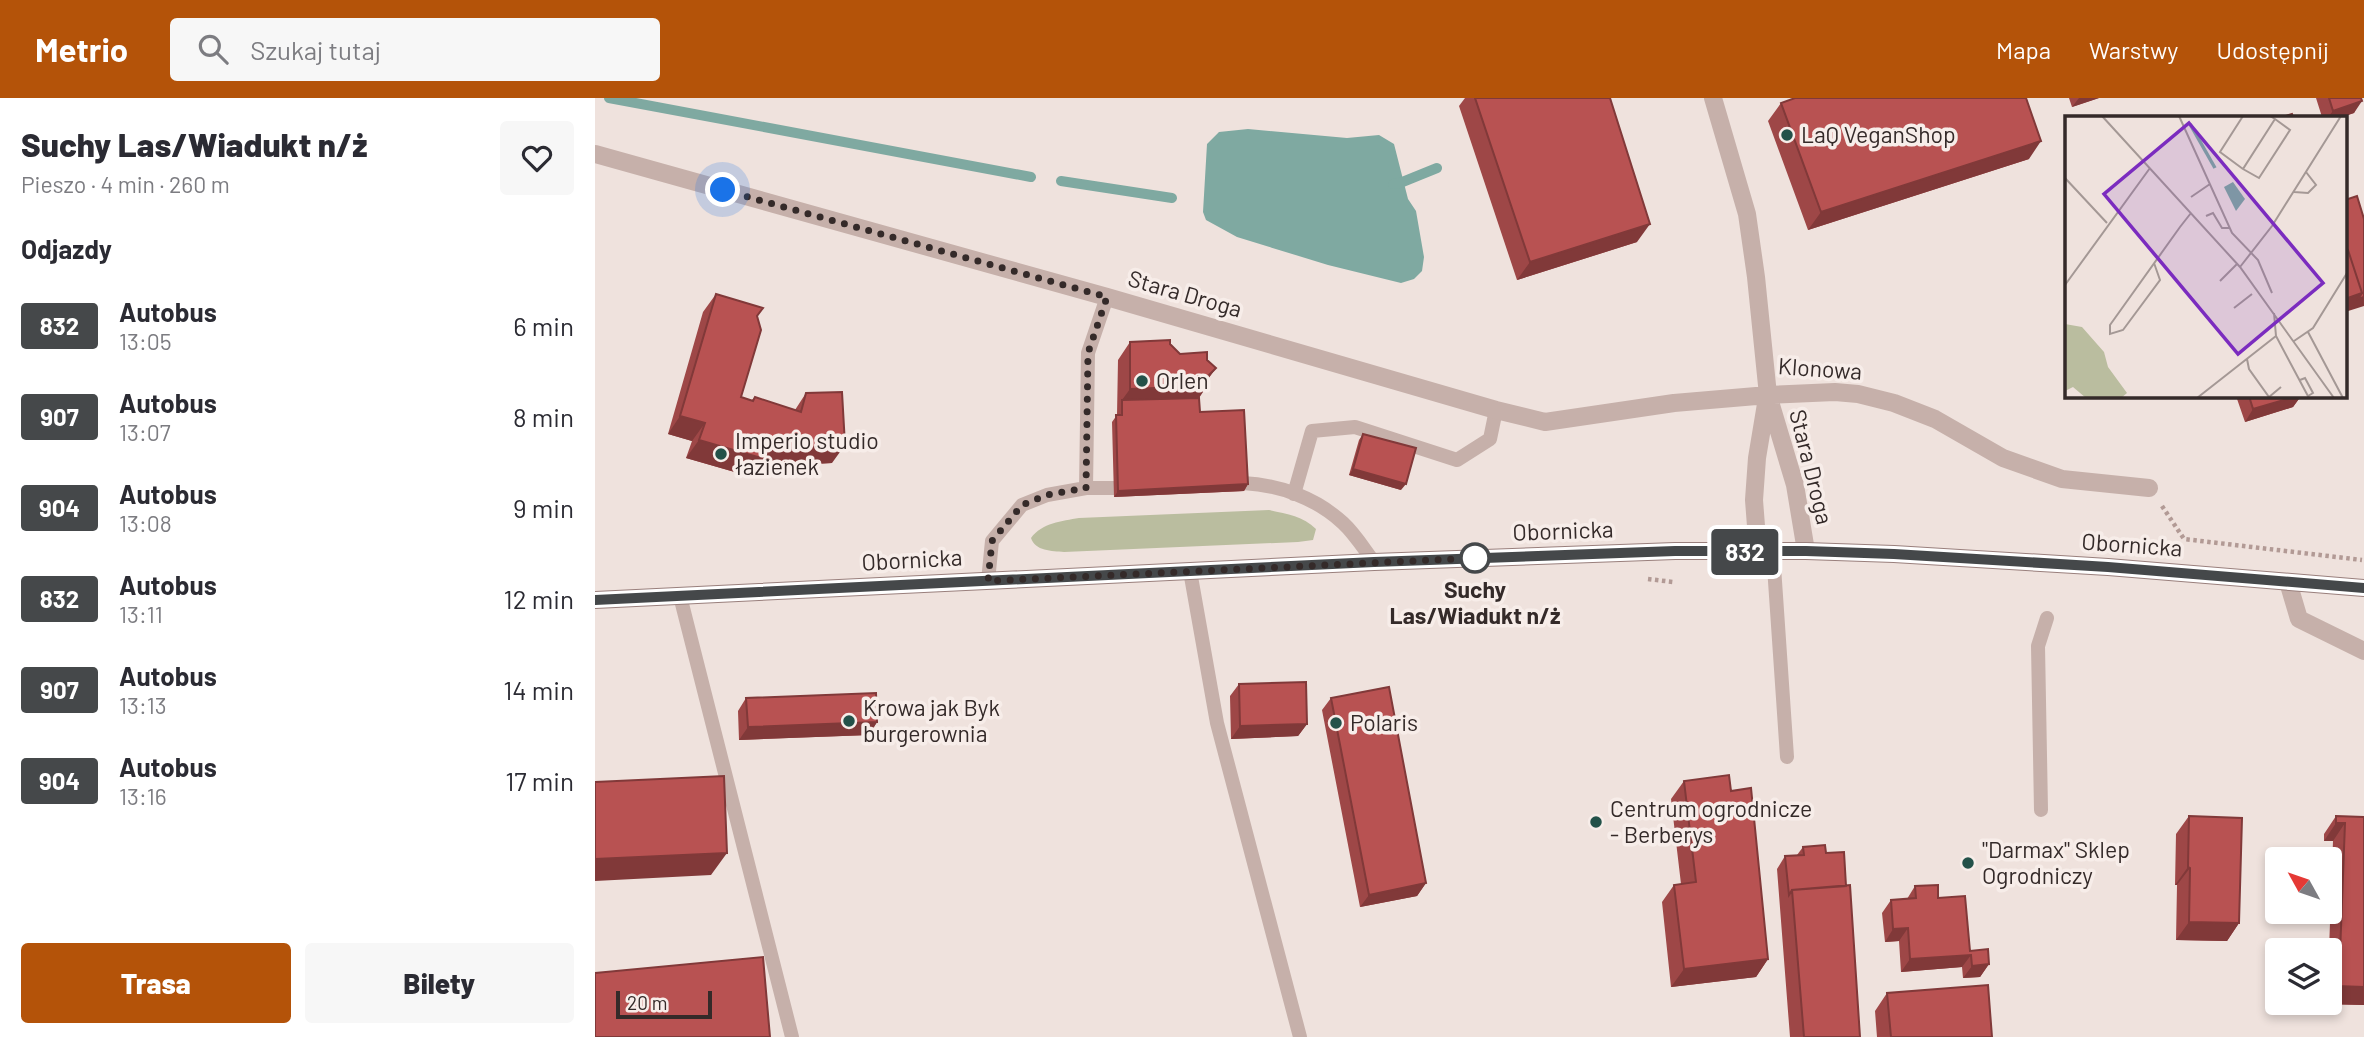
<!DOCTYPE html>
<html lang="pl">
<meta charset="utf-8">
<style>
body{margin:0;font-family:Barlow,sans-serif;background:#f7f7f7;color:#2b2b33;height:100vh;display:flex;flex-direction:column;font-size:26px;white-space:nowrap}
*{box-sizing:border-box;margin:0}
p{font-size:23px;color:#7c7c81}
.icon{flex:none;width:38px;height:38px;fill:none;stroke:currentColor;stroke-width:2;stroke-linecap:round;stroke-linejoin:round}
.map{position:relative;flex:1;overflow:hidden}
.panel{display:flex;flex-direction:column;background:#fff;width:595px}
.panel>*{flex:none}
.badge{padding:0 14px;border-radius:5px;font-size:24px;line-height:46px}
.needle{width:46px;rotate:310deg}
.fabs{position:absolute;left:1670px;top:749px;display:grid;gap:14px}
.fabs a{display:grid;place-items:center;width:77px;height:77px;border-radius:7px;background:#fff;box-shadow:0 4px 10px #0003;font-size:35px}
.scale{position:absolute;left:21px;bottom:18px;width:96px;box-sizing:border-box;padding-left:7px;border:4px solid #342a29;border-top:0;font-size:19px;line-height:24px;white-space:nowrap;color:#342a29;-webkit-text-stroke:5px #f7ede9;paint-order:stroke}
.you{position:absolute;width:35px;height:35px;margin:-18px;border:5px solid #fff;border-radius:50%;background:#1a73e8;box-shadow:0 0 0 10px #1a73e833}
.map>.badge{position:absolute;translate:-50% -50%;box-shadow:0 0 0 4px #fff}
h2{padding:0 21px;font-size:26px;line-height:63px}
.round{display:grid;place-items:center;flex:none;width:74px;height:74px;border-radius:7px;background:#f7f7f7}
.headline{display:flex;align-items:center;justify-content:space-between;height:119px;padding:0 21px}
h1{font-size:33px;font-weight:800;line-height:52px}
.action{display:flex;gap:14px;margin-top:auto;padding:14px 21px}
.action a{flex:1;height:80px;border-radius:7px;background:#b45309;color:#fff;font-size:28px;font-weight:800;line-height:80px;text-align:center}
.action a+a{background:#f7f7f7;color:#2b2b33}
ul{padding:0;list-style:none}
li{display:flex;align-items:center;gap:21px;height:91px;padding:0 21px}
li div{flex:1}
li b{display:block;font-size:26px}
li em{font-style:normal}
li .badge{min-width:77px;font-weight:700;text-align:center}
header{display:flex;align-items:center;gap:42px;box-sizing:border-box;height:98px;padding:0 35px;background:#b45309;color:#fff}
header strong{font-size:33px}
nav{display:flex;gap:38px;margin-inline-start:auto;font-size:24px}
.search{width:490px;height:63px;background:#f7f7f7;display:flex;align-items:center;gap:18px;box-sizing:border-box;padding:0 24px;border-radius:7px;color:#7c7c81;font-size:26px}
main{display:flex;flex:1;min-height:0}
.map>svg:first-child{display:block}
</style>
<header>
<strong>Metrio</strong>
<div class="search"><svg class="icon" aria-label="search" viewBox="0 0 24 24"><circle cx="10" cy="10" r="6"/><path d="M15 15l6 6"/></svg>Szukaj tutaj</div>
<nav><a>Mapa</a><a>Warstwy</a><a>Udostępnij</a></nav>
</header>
<main>
<section class="panel">
<div class="headline"><div><h1>Suchy Las/Wiadukt n/ż</h1><p>Pieszo · 4 min · 260 m</p></div><a class="round"><svg class="icon" aria-label="heart" viewBox="0 0 24 24"><path d="M12 20l-8-8c-3-5 5-10 8-4 3-6 11-1 8 4z"/></svg></a></div>
<h2>Odjazdy</h2>
<ul>
<li><span class="badge" style="background:#45484a;color:#fff">832</span><div><b>Autobus</b><p>13:05</p></div><em>6 min</em></li>
<li><span class="badge" style="background:#45484a;color:#fff">907</span><div><b>Autobus</b><p>13:07</p></div><em>8 min</em></li>
<li><span class="badge" style="background:#45484a;color:#fff">904</span><div><b>Autobus</b><p>13:08</p></div><em>9 min</em></li>
<li><span class="badge" style="background:#45484a;color:#fff">832</span><div><b>Autobus</b><p>13:11</p></div><em>12 min</em></li>
<li><span class="badge" style="background:#45484a;color:#fff">907</span><div><b>Autobus</b><p>13:13</p></div><em>14 min</em></li>
<li><span class="badge" style="background:#45484a;color:#fff">904</span><div><b>Autobus</b><p>13:16</p></div><em>17 min</em></li>
</ul>
<div class="action"><a>Trasa</a><a>Bilety</a></div>
</section>
<div class="map">
<svg width="1769" height="939" viewBox="0 0 1769 939">
<rect width="100%" height="100%" fill="#efe2dd"/>
<path fill="#babd9f" d="M674,412c18,4 34,6 47,19l-3,11 -15,2 -234,10c-12,-1 -29,-1 -33,-14 11,-15 31,-17 48,-20z"/>
<path fill="#7fa9a1" d="M653,31l99,9 32,-3 15,9 14,55 8,12 8,46 -2,14 -8,8 -13,4 -73,-18 -91,-28 -31,-17 -3,-8 4,-68 12,-12z"/>
<g fill="none" stroke-linecap="round" stroke-linejoin="round">
<path stroke="#7fa9a1" stroke-width="10" d="M14,0l422,79
M466,83l111,17
M798,86l7,-1 37,-15"/>
<path stroke="#b29a95" stroke-width="4.5" stroke-dasharray="3.5 3.5" stroke-linecap="butt" d="M1567,408l22,33 178,21
M1053,481l25,3"/>
<path stroke="#c6b0aa" stroke-width="14" d="M648,385c37,2 73,15 100,40 12,11 21,26 31,39
M491,390l2,-135 19,-56
M699,396l18,-63 43,-4 102,33 33,-21 6,-29
M1178,454l14,205
M595,473l27,152 83,314
M393,483l4,-40 30,-36 25,-10 39,-7h28
M85,498l112,441
M1446,712l-3,-164 9,-28"/>
<path stroke="#c6b0aa" stroke-width="18" d="M1118,0l34,116 9,63 12,118 27,90 11,66
M0,56l512,143 389,113 49,12 129,-19 94,-8 67,-3 23,2 36,9 41,16 68,39 59,21 87,9
M1163,454l-4,-52 3,-42 10,-60
M1693,484l11,37 65,32"/>
<path stroke="#997f7c" stroke-width="18" d="M0,502l779,-38 301,-11h131l88,3 214,13 256,21"/>
</g>
<path fill="#9e4747" d="M870,0h145l27,144 -120,38 -58,-174z
M1474,0h30l-27,9z
M1721,0h45l-7,15 -12,4h-20z
M1186,5l248,56 -221,71 -40,-109z
M121,196l41,22 -16,81 11,3 3,-3 40,13 11,-17 26,70 -73,4 -7,10 -66,-19 6,-17 -24,-7 35,-122z
M535,244l40,2 10,10 27,6 9,8 -9,12 -8,18 1,14 48,72 -4,7 -130,6 -2,-75 5,-7 1,-55z
M1641,298h65l-8,11 -48,15z
M768,336l38,56 -52,-15 10,-35z
M644,586l68,40 -9,12 -67,3 -1,-43z
M151,600l131,24 -8,13 -130,5 -1,-29z
M736,600l95,185 -9,13 -57,11 -38,-197z
M1089,683l47,10 37,168 -12,18 -85,10 -9,-85 12,-17 7,-1 -10,-85z
M1594,718l50,107 -12,18 -51,-1 1,-55h-2l1,-51z
M1741,718l28,1v188l-41,-1v-1h6v-53l4,-109h-9v-7z
M1208,749l23,6 20,33 14,151h-70l-13,-168 8,-13 12,-1z
M1320,788l23,12 32,53 19,13 -9,13 -17,1 -1,-11 -61,5 -2,-31 -14,1 -3,-29 9,-13 16,-1z
M1292,895l105,44h-115l-2,-26z"/>
<path fill="#813939" d="M1484,0h20l-27,9z
M1767,3l-8,12 -12,4h-14l5,-6z
M1446,43l-12,18 -221,71 13,-18z
M1055,126l-13,18 -120,38 13,-18z
M1767,195l2,4v9l-19,6v-13z
M621,270l-13,18h4l-12,18 -73,-4 8,-11 78,-13z
M1703,298h3l-8,11 -48,15 8,-13z
M85,318l25,7 -13,18 -24,-7z
M104,342l68,10 78,-5 -13,18 -73,4 -7,10 -66,-19z
M758,371l53,15 -5,6 -52,-15z
M653,386l-4,7 -130,6 4,-6z
M282,624l-8,13 -130,5 9,-13z
M712,626l-9,12 -67,3 9,-13z
M1741,725h9l-12,18h-9z
M132,755l-16,22 -116,6v-22z
M1593,769l2,1 -13,17h-2z
M831,785l-9,13 -57,11 9,-12z
M1594,824l50,1 -12,18 -51,-1z
M1313,830l-9,13 -14,1 8,-13z
M1376,857l-9,12 -61,5 9,-13z
M1173,861l-12,18 -85,10 13,-18z
M1394,866l-9,13 -17,1 9,-12z
M1741,888l28,1v18l-41,-1 1,-1h5v-8z"/>
<path fill="#b85252" stroke="#813939" stroke-width="2" d="M880,0h135l40,126 -120,38z
M1200,0h231l15,43 -220,71 -40,-109z
M1734,0h32l1,3 -29,10z
M1697,16l1,3h-11z
M1762,98l7,23v78l-6,2 4,-6 -14,-43 -3,1v-51z
M1753,152l14,43 -17,6v-48z
M121,196l47,14 -6,8 4,14 -20,67 12,4 2,-4 46,15 5,-19 36,-1 3,53 -78,5 -2,9 -66,-19 6,-17 -25,-7z
M575,242v4l10,10 27,-2v8l9,8 -8,8 -1,10 -77,3v-47z
M1654,298h49l-45,13z
M604,300l1,14 44,-2 4,74 -130,7 -2,-76h6v-15z
M768,336l53,14 -10,36 -53,-15z
M711,584l1,42 -67,2 -1,-42z
M794,589l37,196 -57,12 -38,-197z
M281,595l1,29 -129,5 -2,-29z
M1134,677l2,16 20,-3 17,171 -84,10 -10,-84 22,-3 -12,-101z
M129,678l3,77 -132,6v-77z
M1594,718l53,2 -3,105 -50,-1 1,-54 -2,-1z
M1741,718l28,1v170l-28,-1v-6h3l6,-157h-9z
M1230,747l1,8 18,-1 2,34 -54,4 -3,5 -4,-39 19,-1 -1,-8z
M1255,787l10,152h-56l-12,-147z
M1343,787v13l27,-2 5,55 18,-2 1,15 -17,2 -1,-11 -61,4 -2,-31 -15,1 -2,-29 25,-2 -1,-12z
M168,859l7,80h-175v-64z
M1393,887l4,52h-101l-4,-44z"/>
<g fill="none" stroke-linecap="round" stroke-linejoin="round">
<g stroke="#fff" stroke-width="16">
<path id="line" d="M0,502l779,-38 301,-11h131l88,3 214,13 256,21"/>
</g>
<use href="#line" stroke="#45484a" stroke-width="10"/>
<path stroke="#342a29" stroke-width="7" stroke-dasharray="0 12.6" d="M128,92l384,107 -19,56 -2,135 -39,7 -25,10 -30,36 -4,40 487,-23"/>
</g>
<g fill="#235149" stroke="#f7ede9" stroke-width="2.5">
<circle cx="1192" cy="37" r="7"/>
<circle cx="547" cy="283" r="7"/>
<circle cx="126" cy="356" r="7"/>
<circle cx="254" cy="623" r="7"/>
<circle cx="741" cy="625" r="7"/>
<circle cx="1001" cy="724" r="7"/>
<circle cx="1373" cy="765" r="7"/>
</g>
<circle fill="#fff" stroke="#45484a" stroke-width="3.5" cx="880" cy="460" r="14"/>
<g text-anchor="middle" stroke-width="7" stroke-linejoin="round" paint-order="stroke">
<g font-size="23" fill="#342a29" stroke="#f7ede9" text-anchor="start">
<text x="1206" y="45">LaQ VeganShop</text>
<text x="561" y="291">Orlen</text>
<text x="140" y="351">Imperio studio<tspan x="140" dy="26">łazienek</tspan></text>
<text x="268" y="618">Krowa jak Byk<tspan x="268" dy="26">burgerownia</tspan></text>
<text x="755" y="633">Polaris</text>
<text x="1015" y="719">Centrum ogrodnicze<tspan x="1015" dy="26">- Berberys</tspan></text>
<text x="1387" y="760">"Darmax" Sklep<tspan x="1387" dy="26">Ogrodniczy</tspan></text>
</g>
<g font-size="23" fill="#342a29" stroke="#f7ede9">
<text transform="translate(590 196) rotate(16)" y="8">Stara Droga</text>
<text transform="translate(1225 271) rotate(4)" y="8">Klonowa</text>
<text transform="translate(1216 369) rotate(76)" y="8">Stara Droga</text>
<text transform="translate(968 433) rotate(-2)" y="8">Obornicka</text>
<text transform="translate(1537 447) rotate(4)" y="8">Obornicka</text>
<text transform="translate(317 462) rotate(-3)" y="8">Obornicka</text>
</g>
<g font-size="23" font-weight="bold" fill="#342a29" stroke="#f7ede9">
<text x="880" y="500">Suchy<tspan x="880" dy="26">Las/Wiadukt n/ż</tspan></text>
</g>
</g>
<g transform="translate(1470 18)">
<rect width="282" height="282" fill="#efe2dd"/>
<path d="M0,208l17,3 22,25 4,15 19,26 -6,5h-35l-13,-11 -8,4z" fill="#babd9f"/>
<path d="M168,66l12,17 -9,12 -12,-24z" fill="#7fa9a1"/>
<path fill="none" stroke="#7fa9a1" stroke-width="3.5" d="M125,8l25,44"/>
<path fill="none" stroke="#a49895" stroke-width="2" d="M37,0l138,151 94,131M114,0l53,117 26,27 14,33M178,0l-23,36 23,17M205,0l5,3 15,11 -31,48 -16,-9 32,-50M0,62l42,45M229,76l14,1 8,-8 -10,-13M126,81l19,-13M141,100l7,-3 9,15h7M89,147l6,17 -37,50 -13,4v-9l70,-98 11,-14M175,151l32,-41 69,-110M155,165l17,-17M0,169l85,-117M169,192l18,-14M209,197l2,23 33,62M243,216l35,66M229,225l19,-13 34,-55M182,243l2,10 20,28 12,-10M235,264l5,-2 8,15 -5,3M132,282l79,-62"/>
<path fill="#7b2cbf" fill-opacity="0.15" stroke="#7b2cbf" stroke-width="3.5" d="M124,7l134,160 -85,71 -134,-160z"/>
<rect width="282" height="282" fill="none" stroke="#342a29" stroke-width="3.5"/>
</g>
</svg>
<div class="fabs">
<a><svg class="needle" viewBox="-14 -14 28 28"><path d="M0-13l5 13h-10z" fill="#e53935"/><path d="M0 13l5-13h-10z" fill="#7c7c81"/></svg></a>
<a><svg class="icon" aria-label="layers" viewBox="0 0 24 24"><path d="M12 4l9 5-9 5-9-5zM3 14l9 5 9-5"/></svg></a>
</div>
<div class="scale">20 m</div>
<div class="you" style="left:128px;top:92px"></div>
<b class="badge" style="left:1150px;top:454px;background:#45484a;color:#fff">832</b>
</div>
</main>
